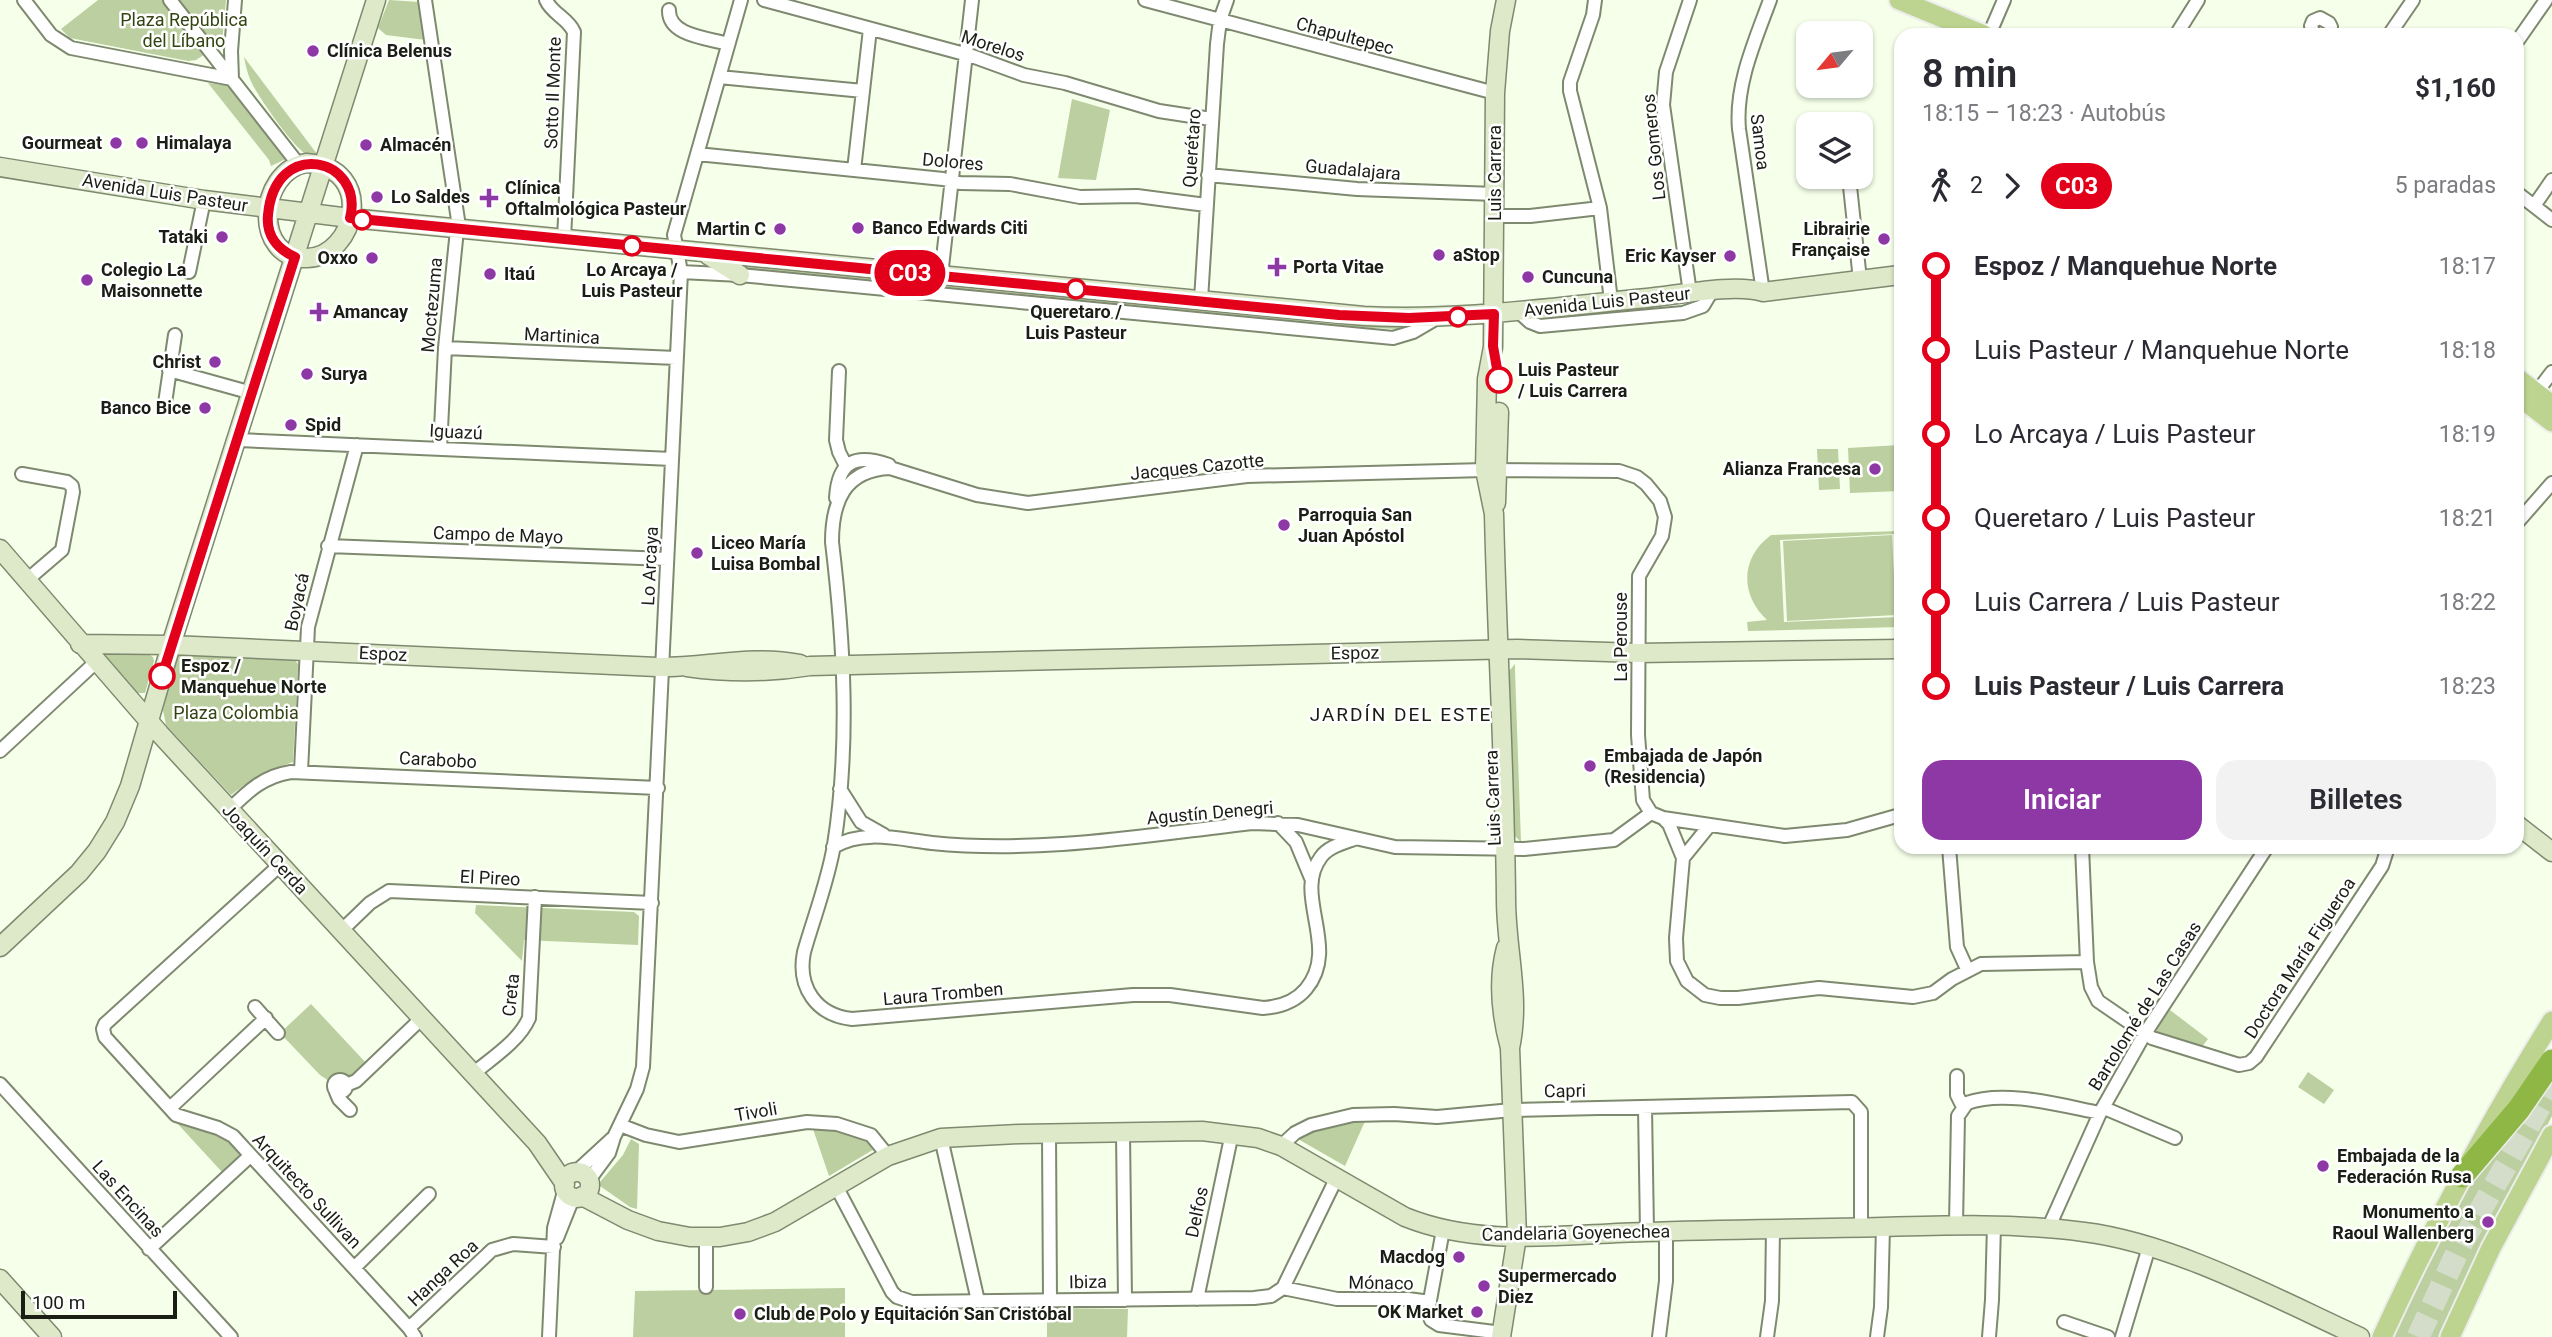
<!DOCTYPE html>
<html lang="es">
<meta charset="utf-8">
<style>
body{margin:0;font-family:Roboto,sans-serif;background:#f2f2f3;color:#2b2b33;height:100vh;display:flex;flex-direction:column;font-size:26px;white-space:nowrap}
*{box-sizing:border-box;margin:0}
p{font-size:23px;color:#7c7c81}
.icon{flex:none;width:38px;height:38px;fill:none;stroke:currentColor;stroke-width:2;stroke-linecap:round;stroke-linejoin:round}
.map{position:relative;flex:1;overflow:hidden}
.details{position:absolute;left:1894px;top:28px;width:630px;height:826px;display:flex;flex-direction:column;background:#fff;border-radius:21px;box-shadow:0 2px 5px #0004}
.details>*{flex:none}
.badge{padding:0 14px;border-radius:23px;font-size:24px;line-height:46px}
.needle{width:46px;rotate:241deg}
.tools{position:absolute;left:1796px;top:21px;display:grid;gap:14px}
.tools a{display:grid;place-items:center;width:77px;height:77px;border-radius:14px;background:#fff;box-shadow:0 2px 5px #0004;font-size:35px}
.scale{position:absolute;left:21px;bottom:18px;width:156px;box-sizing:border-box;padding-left:7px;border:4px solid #1a1e14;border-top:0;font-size:19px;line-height:24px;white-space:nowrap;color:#1a1e14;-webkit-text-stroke:5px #fff;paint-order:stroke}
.map>.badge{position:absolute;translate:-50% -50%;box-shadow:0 0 0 4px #fff}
.legs{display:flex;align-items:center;gap:10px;height:77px;padding:0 28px;font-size:23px}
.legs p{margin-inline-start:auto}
.summary{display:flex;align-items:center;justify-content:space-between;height:119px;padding:0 28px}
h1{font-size:38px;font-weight:600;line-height:52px}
.primary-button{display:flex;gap:14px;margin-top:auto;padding:14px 28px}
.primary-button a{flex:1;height:80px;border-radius:21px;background:#8e38a5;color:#fff;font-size:28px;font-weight:600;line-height:80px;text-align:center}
.primary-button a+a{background:#f2f2f3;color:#2b2b33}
ul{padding:0 28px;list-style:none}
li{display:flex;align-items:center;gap:24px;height:84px;font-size:26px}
li i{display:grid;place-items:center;width:10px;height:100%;margin:0 9px;background:currentColor}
li i::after{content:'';width:18px;height:18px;margin:-9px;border:5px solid;border-radius:50%;background:#fff}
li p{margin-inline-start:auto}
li:first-child i{background:linear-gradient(#0000 50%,currentColor 0)}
li:last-child i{background:linear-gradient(currentColor 50%,#0000 0)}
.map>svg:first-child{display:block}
</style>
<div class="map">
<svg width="2552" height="1337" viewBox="0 0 2552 1337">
<rect width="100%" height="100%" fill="#f5ffe9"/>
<path fill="#bccfa0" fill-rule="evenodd" d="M98,0h128l-4,43 -26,17 -8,1 -118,-23 -9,-9z
M389,0l30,2 7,38 -40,-5 -8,-7z
M244,57l73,97 -4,4c-15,-3 -49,-54 -58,-69 -6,-10 -9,-21 -11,-32z
M208,83l23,3 57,72 -17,8 -2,-6z
M1072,99l38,11 -14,70 -38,-2z
M733,265l585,54 89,6 -10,4 -51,-2 -607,-57z
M1900,445v46l-50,2 -2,-45z
M1817,449h21l2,40 -21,1z
M1900,531v96l-152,4 -1,-9 20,-2c-27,-25 -27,-62 4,-85zM1894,534l4,83 -114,5 -4,-82z
M1892,535l4,80 -109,6 -4,-80z
M107,651l40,2 6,4 1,4 -9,32h-8l-32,-38z
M177,652l117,7 4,5 -5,98c-23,8 -43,17 -62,33l-65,-70 -3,-15z
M1515,664v7l6,171 -7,-7 -5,-164z
M476,905l158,7 5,4 -1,29 -114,-5 -2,21 -47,-48z
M311,1004l56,60 -18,15 -11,-2 -9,4 -9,-6 -40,-42z
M2170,1010l38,29 -7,9 -44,-16v-7z
M2308,1072l26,18 -10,14 -26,-17z
M2552,1078v38l-91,173 -21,48h-47l84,-170z
M1366,1119l-21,47 -47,-27c22,-14 43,-17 68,-20z
M176,1122l49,15 16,18 -19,17z
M813,1129l41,4 27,12 -52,31z
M631,1139l8,5 -2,65 -7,-2 -30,-21v-4l23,-27z
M845,1288v49h-212l2,-46z
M1047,1308l81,1 -1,28h-80z"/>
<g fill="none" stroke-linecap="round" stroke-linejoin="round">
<path stroke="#d4ddc9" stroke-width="23" stroke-dasharray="23 11" stroke-linecap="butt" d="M2418,1337l43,-93 91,-159"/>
<g stroke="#7e8970" stroke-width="16">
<path id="street" d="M24,0l27,35 20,13 161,31 -1,-28 4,-51
M170,0l129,165
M425,0l33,220 -13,128 -5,101
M546,0c6,14 22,18 28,32l-10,207
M764,0l208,56 52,19 41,8 94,28 52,8
M1145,0l350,93
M1595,0l-2,15 -23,67v9l30,117 11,93
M1690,0l-24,72 -3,33 27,188
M669,10c-1,26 39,28 59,34
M1989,35l15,-35
M2176,35l22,-35
M2314,35l-3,-9 2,-5 7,-3 9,5 2,4 -4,8
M2389,35l24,-35
M2516,43l30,-43
M719,77l144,14
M697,154l246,25 17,4 50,1 70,13 57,-1 69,9
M854,170l16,-141
M1208,175l149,14 138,5
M1849,177l11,103
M2516,192l36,28
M2534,206l18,-26
M1495,216h35l70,-8
M189,272l15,-72
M681,272l59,3 653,63 20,-6 24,-14
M941,276l31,-276
M1763,292l-24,-163c-4,-44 16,-88 31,-129
M1201,300l16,-256 3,-24 7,-20
M1519,312l11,10 10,4 143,-13 20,-7 9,-15
M445,348l231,10
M169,370l83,23
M839,371l-3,69 3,12 7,14
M2536,393l16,-21
M165,403l10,-68
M238,440l434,19
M22,474l45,8 5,4 1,6 -11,58 -35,30
M836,498c2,-36 18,-45 53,-33
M2516,524l36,-41
M328,546l339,13
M0,751l96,-89
M301,771l7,-144 49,-182
M840,789l21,33 23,13
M229,810c19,-19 35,-34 62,-38l367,16
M1663,818l122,18 62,-6 53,-15
M1278,823l18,19 15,36
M1354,839c-11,4 -26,8 -33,18 -29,38 20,90 -15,132 -11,13 -27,18 -43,19l-93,-13h-37l-281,24c-36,-4 -55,-32 -48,-67 10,-35 24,-71 30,-107 16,-101 10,-203 -2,-303 0,-40 12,-72 58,-74l87,27 51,8 219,-27 238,-6 134,1 18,6 9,7 14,17 5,16 -3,19 -23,40 -1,159 5,65 8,13 12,5 6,6 14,34 -7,80 1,23 10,20 18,14 15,3h18l81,-10 94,9 20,-4 19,-14 29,-15 106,-2
M833,847c31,-18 65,-8 99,-4 108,11 214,-8 321,-20l45,2 97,22 129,2 90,-9 37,-27
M1949,847l8,100 10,22
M2082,847l5,115 4,25 7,14 54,37 87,27 10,-2 7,-6 126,-191 6,-19
M1683,858l26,-32
M280,865l-175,159 -2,5 2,8 71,78 42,13 15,8 176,192 6,9
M341,931l29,-28 19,-12 263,12
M255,1007l23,26
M474,1073c18,-15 45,-32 55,-55l6,-121
M1957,1076v19l6,12
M334 1086a6 6 0 1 1 12 0a6 6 0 1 1-12 0Z
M0,1084l231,253
M346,1085l10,-4 66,-63
M336,1092l3,7 11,11
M170,1108l96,-90
M1645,1108l2,123
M2104,1108l71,30
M620,1125l26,10 33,7 128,-20 30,2 34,11 17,21
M1123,1133l2,167
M1049,1134l1,166
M941,1138l37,163
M1281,1146l14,-13 16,-8 42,-10 41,-1 43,3 75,-7 340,-8 9,10v115
M576,1172l38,-35
M589,1180l20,-27 5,-16 23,-48 6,-22 38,-795 -7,-37 67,-235
M836,1186l56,106 5,5 15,5 342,-4 17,-2 12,-8 53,-109
M1956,1224l2,-108 9,-13c38,-14 96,3 133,10
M2048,1229l52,-116 44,-78 123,-188
M1443,1230l-15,81 3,9 8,5 63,8
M557,1238l14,-35 6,-5
M149,1249l101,-93
M354,1268l75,-74
M706,1287v-49
M1283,1288l54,11h71l22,3
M1197,1299l35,-166
M2064,1322l44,15
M409,1328l83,-78 21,-6 41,3
M549,1337l5,-109 11,-40
M1659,1337l7,-56v-50
M1767,1337l5,-36 1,-74
M1877,1337l4,-30 2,-80
M1989,1337l3,-37 2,-75
M2122,1337l27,-90"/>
</g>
<g stroke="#7e8970" stroke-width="21">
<path id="secondary" d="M1506,0l-6,31 -5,62 -2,254 -6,32 -2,91 9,44c3,129 11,257 12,385 0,51 15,98 4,149
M306,163c71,4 50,94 1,95 -54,2 -50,-86 -1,-95z
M0,167l204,33 146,18 1014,98c95,5 188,-9 283,-18 31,-3 88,-15 116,-6l137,-17
M708,255l32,20
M1496,503l3,-91
M0,549l160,185 377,409 28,41
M80,644l91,1 486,22c48,1 94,-13 143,-3
M687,667c42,6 81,6 123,-1l707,-17 121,4 262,-4
M2516,824l36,28
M0,947l79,-74 18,-22 18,-29 15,-36 41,-141 205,-645
M564 1185a13 13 0 1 1 26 0a13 13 0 1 1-26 0Z
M582,1196l46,24 30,11 32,6h30l28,-5 27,-10 113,-66 53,-18 79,-4 182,-3 56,7 23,8 124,71c77,31 159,17 240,15 79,-3 159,-3 238,-5 67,-2 134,-4 201,5 90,11 193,67 276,105
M0,1279l52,58
M1501,1337l16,-101 -7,-188c-9,-33 -13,-66 -4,-100"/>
</g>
<g stroke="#ededec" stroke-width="23">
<path id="primary" d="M1899,0l85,35
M2516,377l36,28
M2516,394l36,28
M2382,1337c50,-109 107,-215 170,-316
M2450,1337l41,-89 61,-113"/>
</g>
<g stroke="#ededec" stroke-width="26">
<path id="highway" d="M2462,1176l57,-67 33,-48"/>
</g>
<use href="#street" stroke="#fff" stroke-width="12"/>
<use href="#secondary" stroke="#dde9c8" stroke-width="18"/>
<use href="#primary" stroke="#bcd490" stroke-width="19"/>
<use href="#highway" stroke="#8fb746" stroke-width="23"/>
</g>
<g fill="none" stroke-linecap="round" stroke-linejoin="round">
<g stroke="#fff" stroke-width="16">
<path id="line-1" d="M162,676l133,-419c-18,-8 -29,-22 -27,-42 7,-79 97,-57 82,3l989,97 70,3 85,-4 -1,32 6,34"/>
</g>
<use href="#line-1" stroke="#e2001a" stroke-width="10"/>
</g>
<g fill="#8e38a5" stroke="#fff" stroke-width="2.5">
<circle cx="313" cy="51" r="7"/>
<circle cx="116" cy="143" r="7"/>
<circle cx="142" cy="143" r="7"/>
<circle cx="366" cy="145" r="7"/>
<circle cx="377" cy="197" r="7"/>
<path d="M485.5 187.5h7v7h7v7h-7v7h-7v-7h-7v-7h7z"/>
<circle cx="858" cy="228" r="7"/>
<circle cx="780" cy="229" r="7"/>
<circle cx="222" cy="237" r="7"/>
<circle cx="1884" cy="239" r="7"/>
<circle cx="1439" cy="255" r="7"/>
<circle cx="1730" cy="256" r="7"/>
<circle cx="372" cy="258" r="7"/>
<path d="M1273.5 256.5h7v7h7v7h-7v7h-7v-7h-7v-7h7z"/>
<circle cx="490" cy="274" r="7"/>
<circle cx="1528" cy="277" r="7"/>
<circle cx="87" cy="280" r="7"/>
<path d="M315.5 301.5h7v7h7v7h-7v7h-7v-7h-7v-7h7z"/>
<circle cx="215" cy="362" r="7"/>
<circle cx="307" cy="374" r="7"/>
<circle cx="205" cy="408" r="7"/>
<circle cx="291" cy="425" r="7"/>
<circle cx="1875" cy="469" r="7"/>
<circle cx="1284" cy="525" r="7"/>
<circle cx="697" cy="553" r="7"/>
<circle cx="1590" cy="766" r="7"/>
<circle cx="2323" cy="1166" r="7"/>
<circle cx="2488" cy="1222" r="7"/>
<circle cx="1459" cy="1257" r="7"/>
<circle cx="1484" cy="1286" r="7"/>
<circle cx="1477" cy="1312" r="7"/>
<circle cx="740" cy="1314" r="7"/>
</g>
<g fill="#fff" stroke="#e2001a" stroke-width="3.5">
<circle cx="362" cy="220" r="9"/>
<circle cx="632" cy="246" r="9"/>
<circle cx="1076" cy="289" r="9"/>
<circle cx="1458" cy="317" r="9"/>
<circle cx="1499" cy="380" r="12"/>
<circle cx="162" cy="676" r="12"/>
</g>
<g text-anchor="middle" stroke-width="5" stroke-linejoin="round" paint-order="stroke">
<g font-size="18" fill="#341" stroke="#fff">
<text x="184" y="26">Plaza República<tspan x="184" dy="21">del Líbano</tspan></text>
<text x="236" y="719">Plaza Colombia</text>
</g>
<g font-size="18" fill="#1a1e14" stroke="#fff">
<text transform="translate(1345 36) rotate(15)" y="6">Chapultepec</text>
<text transform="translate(993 46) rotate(18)" y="6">Morelos</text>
<text transform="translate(553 93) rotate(-88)" y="6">Sotto Il Monte</text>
<text transform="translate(1760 142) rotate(83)" y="6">Samoa</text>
<text transform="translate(1654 147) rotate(-96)" y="6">Los Gomeros</text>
<text transform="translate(1192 148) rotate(-86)" y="6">Querétaro</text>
<text transform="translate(953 162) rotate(5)" y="6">Dolores</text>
<text transform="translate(1353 170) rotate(5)" y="6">Guadalajara</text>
<text transform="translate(1495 173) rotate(-90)" y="6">Luis Carrera</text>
<text transform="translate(165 193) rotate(9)" y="6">Avenida Luis Pasteur</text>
<text transform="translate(1607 302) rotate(-6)" y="6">Avenida Luis Pasteur</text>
<text transform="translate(432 305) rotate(-85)" y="6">Moctezuma</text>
<text transform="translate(562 336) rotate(3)" y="6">Martinica</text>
<text transform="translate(456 432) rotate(3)" y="6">Iguazú</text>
<text transform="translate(1197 467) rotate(-6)" y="6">Jacques Cazotte</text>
<text transform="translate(498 535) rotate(2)" y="6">Campo de Mayo</text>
<text transform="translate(650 566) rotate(-87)" y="6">Lo Arcaya</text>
<text transform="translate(297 602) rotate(-78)" y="6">Boyacá</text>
<text transform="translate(1621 637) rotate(-90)" y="6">La Perouse</text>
<text transform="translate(1355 653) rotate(-1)" y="6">Espoz</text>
<text transform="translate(383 654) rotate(3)" y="6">Espoz</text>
<text transform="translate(438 760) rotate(3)" y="6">Carabobo</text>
<text transform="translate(1493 798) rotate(-92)" y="6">Luis Carrera</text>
<text transform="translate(1210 813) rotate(-5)" y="6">Agustín Denegri</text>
<text transform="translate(265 849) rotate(47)" y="6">Joaquín Cerda</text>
<text transform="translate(490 878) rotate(3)" y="6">El Pireo</text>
<text transform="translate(2300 958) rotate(-57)" y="6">Doctora María Figueroa</text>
<text transform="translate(943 994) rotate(-5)" y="6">Laura Tromben</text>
<text transform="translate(511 995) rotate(-84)" y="6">Creta</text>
<text transform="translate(2145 1006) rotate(-58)" y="6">Bartolomé de Las Casas</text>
<text transform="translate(1565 1091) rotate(-1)" y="6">Capri</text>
<text transform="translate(756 1112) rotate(-10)" y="6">Tivoli</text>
<text transform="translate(307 1191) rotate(47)" y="6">Arquitecto Sullivan</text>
<text transform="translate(128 1199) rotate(48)" y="6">Las Encinas</text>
<text transform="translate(1197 1212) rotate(-78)" y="6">Delfos</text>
<text transform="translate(1576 1233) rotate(-1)" y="6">Candelaria Goyenechea</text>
<text transform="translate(443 1273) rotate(-43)" y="6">Hanga Roa</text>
<text transform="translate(1088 1282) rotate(-1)" y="6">Ibiza</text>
<text transform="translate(1381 1283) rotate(1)" y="6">Mónaco</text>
</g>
<g font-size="18" font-weight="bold" fill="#1a1e14" stroke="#fff" text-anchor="start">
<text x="327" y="57">Clínica Belenus</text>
<text x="102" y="149" text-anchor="end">Gourmeat</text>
<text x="156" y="149">Himalaya</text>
<text x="380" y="151">Almacén</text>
<text x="505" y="194">Clínica<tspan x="505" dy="21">Oftalmológica Pasteur</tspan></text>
<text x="391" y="203">Lo Saldes</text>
<text x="872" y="234">Banco Edwards Citi</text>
<text x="766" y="235" text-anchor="end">Martin C</text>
<text x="1870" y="235" text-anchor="end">Librairie<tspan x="1870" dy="21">Française</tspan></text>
<text x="208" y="243" text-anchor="end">Tataki</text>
<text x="1453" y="261">aStop</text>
<text x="1716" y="262" text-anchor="end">Eric Kayser</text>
<text x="358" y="264" text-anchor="end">Oxxo</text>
<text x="1293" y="273">Porta Vitae</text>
<text x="101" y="276">Colegio La<tspan x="101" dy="21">Maisonnette</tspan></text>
<text x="504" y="280">Itaú</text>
<text x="1542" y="283">Cuncuna</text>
<text x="333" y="318">Amancay</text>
<text x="201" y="368" text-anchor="end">Christ</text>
<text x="321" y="380">Surya</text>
<text x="191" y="414" text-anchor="end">Banco Bice</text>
<text x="305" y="431">Spid</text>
<text x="1861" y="475" text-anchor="end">Alianza Francesa</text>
<text x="1298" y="521">Parroquia San<tspan x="1298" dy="21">Juan Apóstol</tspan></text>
<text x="711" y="549">Liceo María<tspan x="711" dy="21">Luisa Bombal</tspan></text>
<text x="1604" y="762">Embajada de Japón<tspan x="1604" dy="21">(Residencia)</tspan></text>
<text x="2337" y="1162">Embajada de la<tspan x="2337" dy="21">Federación Rusa</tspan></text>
<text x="2474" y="1218" text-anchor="end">Monumento a<tspan x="2474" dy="21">Raoul Wallenberg</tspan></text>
<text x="1445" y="1263" text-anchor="end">Macdog</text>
<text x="1498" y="1282">Supermercado<tspan x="1498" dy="21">Diez</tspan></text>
<text x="1463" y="1318" text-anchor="end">OK Market</text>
<text x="754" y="1320">Club de Polo y Equitación San Cristóbal</text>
</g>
<g font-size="18" font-weight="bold" fill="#1a1e14" stroke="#fff">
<text x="632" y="276">Lo Arcaya /<tspan x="632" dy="21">Luis Pasteur</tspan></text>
<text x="1076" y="318">Queretaro /<tspan x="1076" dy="21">Luis Pasteur</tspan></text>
<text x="1518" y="376" text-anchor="start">Luis Pasteur<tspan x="1518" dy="21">/ Luis Carrera</tspan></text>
<text x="181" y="672" text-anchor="start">Espoz /<tspan x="181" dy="21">Manquehue Norte</tspan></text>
</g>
<g font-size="19" letter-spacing="2" fill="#1a1e14" stroke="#fff">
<text x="1401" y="721">JARDÍN DEL ESTE</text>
</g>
</g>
</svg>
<div class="tools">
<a><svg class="needle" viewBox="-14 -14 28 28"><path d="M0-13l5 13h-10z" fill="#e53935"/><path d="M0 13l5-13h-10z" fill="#7c7c81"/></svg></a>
<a><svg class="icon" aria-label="layers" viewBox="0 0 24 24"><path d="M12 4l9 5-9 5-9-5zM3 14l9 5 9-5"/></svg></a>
</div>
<div class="scale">100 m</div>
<b class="badge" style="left:910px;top:273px;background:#e2001a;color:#fff">C03</b>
<section class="details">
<div class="summary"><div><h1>8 min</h1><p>18:15 – 18:23 · Autobús</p></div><b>$1,160</b></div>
<div class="legs"><svg class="icon" aria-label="walk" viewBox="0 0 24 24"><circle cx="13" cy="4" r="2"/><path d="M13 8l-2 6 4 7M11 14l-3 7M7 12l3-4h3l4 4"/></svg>2<svg class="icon" aria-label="forward" viewBox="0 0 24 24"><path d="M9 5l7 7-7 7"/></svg><b class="badge" style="background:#e2001a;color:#fff">C03</b><p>5 paradas</p></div>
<ul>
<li><i style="color:#e2001a"></i><b>Espoz / Manquehue Norte</b><p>18:17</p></li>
<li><i style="color:#e2001a"></i><span>Luis Pasteur / Manquehue Norte</span><p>18:18</p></li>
<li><i style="color:#e2001a"></i><span>Lo Arcaya / Luis Pasteur</span><p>18:19</p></li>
<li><i style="color:#e2001a"></i><span>Queretaro / Luis Pasteur</span><p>18:21</p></li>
<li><i style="color:#e2001a"></i><span>Luis Carrera / Luis Pasteur</span><p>18:22</p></li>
<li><i style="color:#e2001a"></i><b>Luis Pasteur / Luis Carrera</b><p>18:23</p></li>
</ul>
<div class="primary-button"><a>Iniciar</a><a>Billetes</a></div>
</section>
</div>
